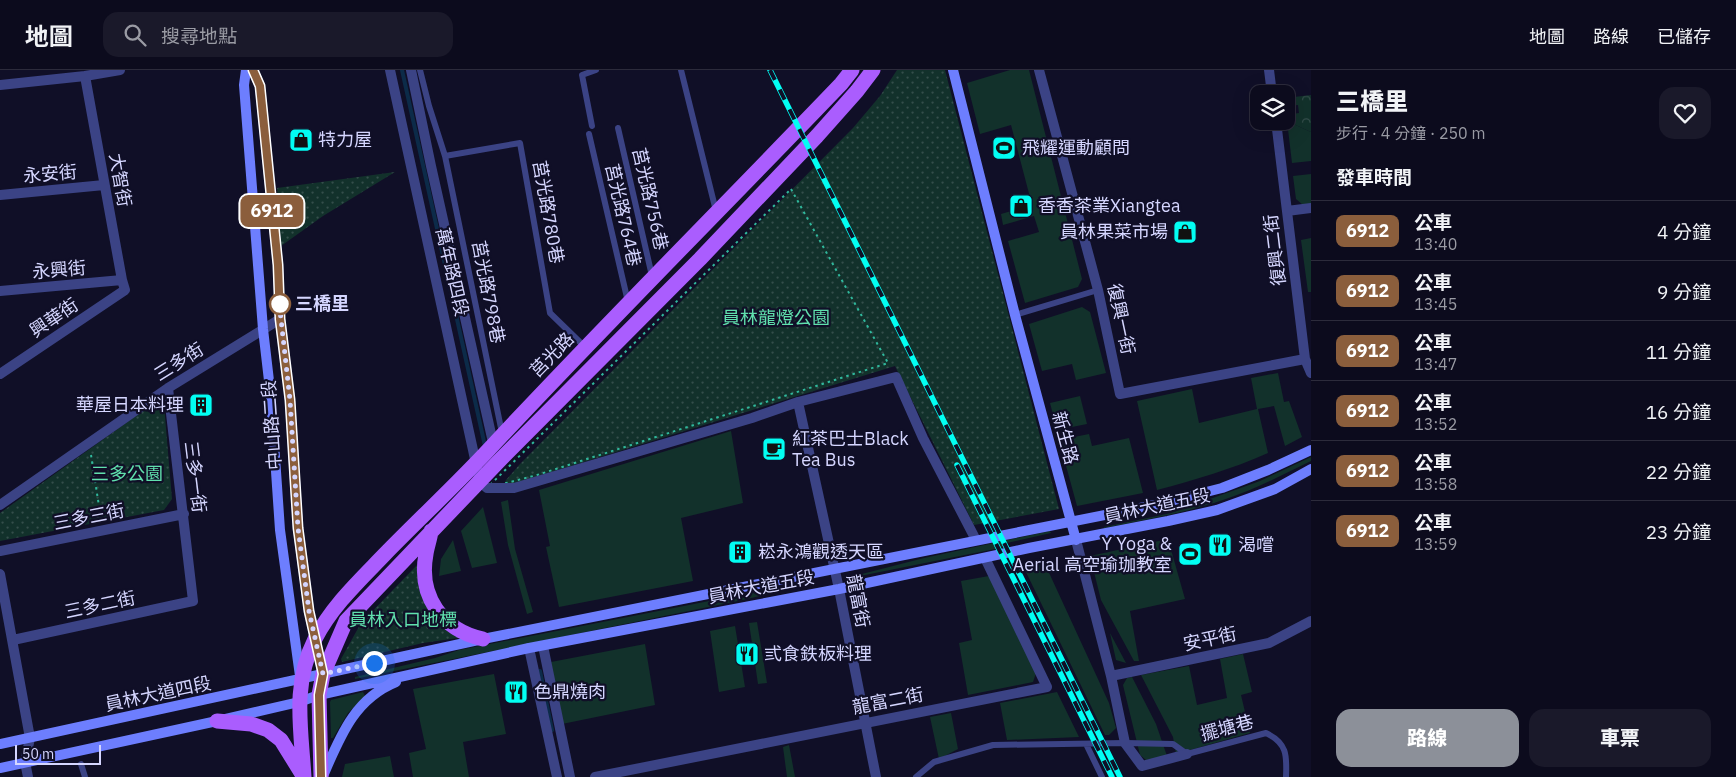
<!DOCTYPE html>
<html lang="zh-TW">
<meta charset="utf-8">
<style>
body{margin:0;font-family:"IBM Plex Sans","Noto Sans TC",sans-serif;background:#1a192a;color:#f1f3f6;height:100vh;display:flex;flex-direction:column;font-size:19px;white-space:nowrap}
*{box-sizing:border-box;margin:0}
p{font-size:16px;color:#9a9ba4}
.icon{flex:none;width:28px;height:28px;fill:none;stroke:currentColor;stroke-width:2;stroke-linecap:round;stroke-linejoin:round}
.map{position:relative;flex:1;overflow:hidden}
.side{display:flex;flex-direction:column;background:#0c0b1d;width:425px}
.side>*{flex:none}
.badge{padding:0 10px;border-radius:8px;font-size:18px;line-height:32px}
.fabs{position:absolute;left:1250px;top:15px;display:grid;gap:10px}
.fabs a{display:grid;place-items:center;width:45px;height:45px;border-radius:10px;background:#0c0b1d;box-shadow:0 5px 20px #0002,0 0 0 1px #2c2b3b;font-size:25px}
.scale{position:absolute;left:15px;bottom:12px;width:86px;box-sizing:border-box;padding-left:5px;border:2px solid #d5d6ff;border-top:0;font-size:14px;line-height:18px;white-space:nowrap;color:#d5d6ff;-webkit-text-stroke:4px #100f27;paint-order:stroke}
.you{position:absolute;width:25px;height:25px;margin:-12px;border:4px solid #fff;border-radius:50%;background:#1a73e8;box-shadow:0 0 0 8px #1a73e833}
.map>.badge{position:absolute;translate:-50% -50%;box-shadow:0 0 0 2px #fff}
h2{padding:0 25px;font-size:19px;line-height:45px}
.round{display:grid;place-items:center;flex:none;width:52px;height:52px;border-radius:15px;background:#1a192a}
.summary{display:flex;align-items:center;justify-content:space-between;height:85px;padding:0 25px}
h1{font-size:24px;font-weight:800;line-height:38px}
.primary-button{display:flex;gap:10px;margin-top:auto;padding:10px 25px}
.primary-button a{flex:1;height:58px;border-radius:15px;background:#8c9099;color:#fff;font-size:20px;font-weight:800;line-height:58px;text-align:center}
.primary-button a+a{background:#1a192a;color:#f1f3f6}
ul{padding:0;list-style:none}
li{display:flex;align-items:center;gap:15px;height:60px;padding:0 25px;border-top:1px solid #2c2b3b}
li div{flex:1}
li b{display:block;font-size:19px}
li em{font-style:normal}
li .badge{min-width:55px;font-weight:700;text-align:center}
header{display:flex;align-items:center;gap:30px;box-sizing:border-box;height:70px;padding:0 25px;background:#0c0b1d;border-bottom:1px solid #2c2b3b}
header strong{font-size:24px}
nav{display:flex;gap:28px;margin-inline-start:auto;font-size:18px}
.search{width:350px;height:45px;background:#1a192a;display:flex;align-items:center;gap:12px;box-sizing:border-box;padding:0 18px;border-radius:15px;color:#9a9ba4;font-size:19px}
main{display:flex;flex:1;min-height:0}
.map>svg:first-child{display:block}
</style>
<header>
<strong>地圖</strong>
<div class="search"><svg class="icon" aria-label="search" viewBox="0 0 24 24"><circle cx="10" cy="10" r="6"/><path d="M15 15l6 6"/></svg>搜尋地點</div>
<nav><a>地圖</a><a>路線</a><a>已儲存</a></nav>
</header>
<main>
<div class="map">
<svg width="1311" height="707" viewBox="0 0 1311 707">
<defs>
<pattern id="forest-crowns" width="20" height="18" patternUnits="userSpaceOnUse" patternTransform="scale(1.25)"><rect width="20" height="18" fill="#12312b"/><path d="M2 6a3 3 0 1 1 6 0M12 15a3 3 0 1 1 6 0" fill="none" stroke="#344e4b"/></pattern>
<pattern id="park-dots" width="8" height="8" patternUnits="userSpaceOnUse" patternTransform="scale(1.25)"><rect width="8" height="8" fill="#12312b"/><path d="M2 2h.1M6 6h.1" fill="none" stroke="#344e4b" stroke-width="1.8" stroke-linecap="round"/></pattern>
</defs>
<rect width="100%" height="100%" fill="#100f27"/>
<path fill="#12312b" d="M1010,0h19l53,209 -4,8 -53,16 -17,-62 31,-9 -5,-16 -31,9 -2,-11 31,-9 -21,-80 -31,9 -13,-51z
M1287,51l24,11v29l-19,2z
M1311,104v30l-8,1 -7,-6 -3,-23z
M1311,168v54h-3l-7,-52z
M1082,237l8,5 16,61 -30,7 -4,-16 -30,7 -13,-47z
M1278,303l6,29 5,-1 13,36 -17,9 -11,-40 -16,3 10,44c-36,16 -73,27 -111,37l-20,-89 55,-12 7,34 58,-14 -6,-31z
M1080,326l7,28 -30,6 -7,-27z
M731,361l12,72 -62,15 12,63 -134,26 -13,-60 4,-1 -11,-56z
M1089,364l3,12 37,-8 14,55 -66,13 -18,-66z
M1311,387v4c-29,14 -57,29 -88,39 -38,13 -79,20 -119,28v-1l67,-14 89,-32z
M508,430l7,49 18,63 -6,2 -19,-69 -7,-43z
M483,437l14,56 -25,5 -11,-37z
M1050,461l1,2 -44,10 -7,5 -140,28 -2,-1 66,-17z
M1168,469l17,60 -55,12 9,50h-5l-33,-61 -11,-44z
M453,470l8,31 -22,5 2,-17z
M1045,494l64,139 7,25 -7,7h-4l-81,-167z
M989,506l47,97 -3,9 -65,13 -9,-52 13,-3 -11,-59z
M811,511v3l-68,16 -388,79v-2l80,-19 24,-8z
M757,552l10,61 -9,1 -9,-61z
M735,556l10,61 -26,5 -9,-61z
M1110,563l16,30 -10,-3z
M645,574l10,61 -93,19 -11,-62z
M1243,584l9,38 -11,3 9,38 -74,21 -3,-17 -32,-62 48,-9 8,39 30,-7 -7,-39z
M494,604l12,60 -43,8 6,35h-56l-4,-24 17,-4 -13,-60z
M1132,607l24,47 11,32 -21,4 -6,-5 -17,-70 4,-7z
M363,622l2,4 -17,17 -15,25h-2l-1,-36 1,-2z
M1057,622l22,45 -72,3 -7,-37z
M951,643l7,36 -19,10 -9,-42z
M789,675l6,32h-8l-4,-30z
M390,686l4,21h-52l3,-13z"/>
<path fill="url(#forest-crowns)" d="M1311,25v37l-24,-11 -1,-6 13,-2 -1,-8 -12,1v-8z"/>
<path fill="url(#park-dots)" d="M897,0h48l114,439 -85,16 -79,-159 -392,121 3,-7 14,-16 333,-336 27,-32z
M395,102l-72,44 -42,30 -4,-58z
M160,332l4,3 8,94 -8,11 -164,31v-28l150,-107z
M418,494l40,74 -35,5 -81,19 -1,-3 20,-36z"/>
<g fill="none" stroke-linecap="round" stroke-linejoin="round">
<path stroke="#0c2b49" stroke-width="4" d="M402,0l83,376
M540,601l12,59"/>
<path stroke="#30b89c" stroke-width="2" stroke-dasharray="2.5 4" stroke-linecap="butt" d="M791,119l97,174 -351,112 -50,13z
M91,385l10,64"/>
<path stroke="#3b4385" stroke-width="6" d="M420,0l9,36 16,50 57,277
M681,0l35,141
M592,56l-10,-51 14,-5
M618,58l34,148
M589,64l39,168
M445,86l75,-13 30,170 35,34
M1015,245l83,-25
M1086,674l16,33
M81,694l4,13
M916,707l18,-15 59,-17 132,-2 48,1 14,10 79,-21c21,10 21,22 20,44"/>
<path stroke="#3b4385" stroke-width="10" d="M390,0l90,412 7,6h27l238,-70 46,-16 98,-25 27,61 53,102
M411,0l20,96 63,281
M1039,0l59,220 22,104 185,-35
M1269,0l3,24
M0,15l85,-9 35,-6
M1276,51l29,238 6,14
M0,125l104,-10
M1287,141l24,-3
M0,221l122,-11
M0,304l125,-84 -3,-10 -37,-204
M798,332l41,187 37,188
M0,435l168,-117 112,-69
M1076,470l35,136 14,67 17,23 45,-12
M0,481l184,-37
M0,504l30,164 -5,24 3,15
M13,570l180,-39 -25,-213
M543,576l27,131
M529,578l28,129
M1111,606l158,-33 42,-22
M595,707l452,-90 -62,-129"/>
<path stroke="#6d7efe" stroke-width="10" d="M246,0l-2,15 19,244 8,69 9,132 20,146
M253,0l7,16 18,179 2,54 10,81 8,128 11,83 14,63
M953,0l62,245 61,225
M0,674l483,-105 672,-134 67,-17 46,-18 43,-20
M0,698l217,-47 82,-19 20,-7 210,-47 310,-59 190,-41 139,-27 49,-11 58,-21 36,-20
M323,706c17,-39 31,-77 73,-94"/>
<path stroke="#aa5dfe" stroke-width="15" d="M431,461c-1,8 -4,16 -5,23 -8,42 16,76 57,85
M217,651l34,3 17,6 13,10 21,34
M304,707c-3,-50 -12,-92 11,-138 17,-33 44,-58 69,-84 36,-37 74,-72 109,-110 114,-122 232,-240 348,-361l11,-14
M321,707l-2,-82 4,-21 23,-53 152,-159 202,-203 117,-123 40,-45 16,-21"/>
<g stroke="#02fef3" stroke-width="5.5">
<path id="rail" d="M770,0l350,707
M957,395l155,312"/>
</g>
<use href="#rail" stroke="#100f27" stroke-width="4" stroke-dasharray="11" stroke-linecap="butt"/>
</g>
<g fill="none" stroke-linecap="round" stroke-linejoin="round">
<g stroke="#fff" stroke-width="11">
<path id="line" d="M253,0l7,16 18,179 2,54 10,81 8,128 11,83 14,63 -4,21 2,82"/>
</g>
<use href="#line" stroke="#8b5e3c" stroke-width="8"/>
<path stroke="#d5d6ff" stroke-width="5" stroke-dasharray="0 9" d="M280,234l-1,-3 11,99 8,128 11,83 14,63 51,-11"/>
</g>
<defs>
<g id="shop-square" transform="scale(1.25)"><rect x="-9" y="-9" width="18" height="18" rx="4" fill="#02fef3" stroke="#100f27"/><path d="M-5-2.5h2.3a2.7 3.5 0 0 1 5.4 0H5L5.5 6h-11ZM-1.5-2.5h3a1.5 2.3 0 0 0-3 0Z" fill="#111"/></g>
<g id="stadium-square" transform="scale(1.25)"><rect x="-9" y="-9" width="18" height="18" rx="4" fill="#02fef3" stroke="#100f27"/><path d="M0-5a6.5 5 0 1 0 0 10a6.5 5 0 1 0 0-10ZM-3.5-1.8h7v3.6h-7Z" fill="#111"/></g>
<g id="building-square" transform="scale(1.25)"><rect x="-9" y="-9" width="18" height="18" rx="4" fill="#02fef3" stroke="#100f27"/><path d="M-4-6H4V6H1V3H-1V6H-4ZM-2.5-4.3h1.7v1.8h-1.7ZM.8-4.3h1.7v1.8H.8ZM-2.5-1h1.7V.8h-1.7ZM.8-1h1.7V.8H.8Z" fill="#111"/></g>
<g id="cafe-square" transform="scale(1.25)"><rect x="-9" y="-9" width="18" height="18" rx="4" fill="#02fef3" stroke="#100f27"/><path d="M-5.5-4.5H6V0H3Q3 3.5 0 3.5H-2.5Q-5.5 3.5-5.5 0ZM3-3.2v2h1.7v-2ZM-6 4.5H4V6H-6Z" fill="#111"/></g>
<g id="restaurant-square" transform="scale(1.25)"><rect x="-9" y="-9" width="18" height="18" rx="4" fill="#02fef3" stroke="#100f27"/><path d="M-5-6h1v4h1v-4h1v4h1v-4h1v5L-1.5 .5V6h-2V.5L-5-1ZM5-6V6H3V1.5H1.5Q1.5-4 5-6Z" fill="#111"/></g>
</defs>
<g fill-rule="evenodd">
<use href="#shop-square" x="301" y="70"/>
<use href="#stadium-square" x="1004" y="78"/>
<use href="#shop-square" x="1021" y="136"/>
<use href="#shop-square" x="1185" y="162"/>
<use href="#building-square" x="201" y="335"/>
<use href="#cafe-square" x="774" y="379"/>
<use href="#restaurant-square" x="1220" y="475"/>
<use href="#building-square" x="740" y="482"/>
<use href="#stadium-square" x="1190" y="484"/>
<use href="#restaurant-square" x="747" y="584"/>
<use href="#restaurant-square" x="516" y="622"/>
</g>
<circle fill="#fff" stroke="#8b5e3c" stroke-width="2.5" cx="280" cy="234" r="10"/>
<g text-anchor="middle" stroke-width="4.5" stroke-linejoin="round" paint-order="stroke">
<g font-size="18" fill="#d5d6ff" stroke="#100f27" text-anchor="start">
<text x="318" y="76">特力屋</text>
<text x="1022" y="84">飛耀運動顧問</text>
<text x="1038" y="142">香香茶業Xiangtea</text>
<text x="1168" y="168" text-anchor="end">員林果菜市場</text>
<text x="184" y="341" text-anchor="end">華屋日本料理</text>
<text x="792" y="375">紅茶巴士Black<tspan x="792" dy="21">Tea Bus</tspan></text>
<text x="1172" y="480" text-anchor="end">Y Yoga &amp;<tspan x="1172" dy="21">Aerial 高空瑜珈教室</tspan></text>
<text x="1238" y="481">渴嚐</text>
<text x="758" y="488">崧永鴻觀透天區</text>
<text x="764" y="590">弎食鉄板料理</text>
<text x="534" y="628">色鼎燒肉</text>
</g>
<g font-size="18" fill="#d5d6ff" stroke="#100f27">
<text transform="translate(50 104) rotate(-5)" y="6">永安街</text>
<text transform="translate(120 110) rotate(80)" y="6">大智街</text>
<text transform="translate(650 129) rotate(77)" y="6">莒光路756巷</text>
<text transform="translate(548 142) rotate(80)" y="6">莒光路780巷</text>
<text transform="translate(623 145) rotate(77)" y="6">莒光路764巷</text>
<text transform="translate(1275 180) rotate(-97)" y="6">復興二街</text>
<text transform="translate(59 200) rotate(-5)" y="6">永興街</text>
<text transform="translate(452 202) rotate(77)" y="6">萬年路四段</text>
<text transform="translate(488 222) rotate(79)" y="6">莒光路798巷</text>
<text transform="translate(54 248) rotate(-34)" y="6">興華街</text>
<text transform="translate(1121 249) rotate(78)" y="6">復興一街</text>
<text transform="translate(552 285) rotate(-46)" y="6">莒光路</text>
<text transform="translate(179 292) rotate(-32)" y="6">三多街</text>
<text transform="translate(272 355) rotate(-94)" y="6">中山路二段</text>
<text transform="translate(1065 368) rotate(75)" y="6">新生路</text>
<text transform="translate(195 407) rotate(83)" y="6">三多一街</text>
<text transform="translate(1157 436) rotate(-12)" y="6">員林大道五段</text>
<text transform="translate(89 447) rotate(-11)" y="6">三多三街</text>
<text transform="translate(761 517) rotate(-11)" y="6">員林大道五段</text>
<text transform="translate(858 531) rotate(79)" y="6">龍富街</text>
<text transform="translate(100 535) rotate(-12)" y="6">三多二街</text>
<text transform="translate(1210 569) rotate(-12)" y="6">安平街</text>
<text transform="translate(158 624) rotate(-12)" y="6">員林大道四段</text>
<text transform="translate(888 631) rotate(-11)" y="6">龍富二街</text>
<text transform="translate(1227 658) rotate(-15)" y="6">擺塘巷</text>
</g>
<g font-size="18" font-weight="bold" fill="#d5d6ff" stroke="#100f27" text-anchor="start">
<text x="295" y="240">三橋里</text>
</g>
<g font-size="18" fill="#60e0ad" stroke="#100f27">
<text x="776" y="254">員林龍燈公園</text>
<text x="127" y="410">三多公園</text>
<text x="403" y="556">員林入口地標</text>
</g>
</g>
</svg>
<div class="fabs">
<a><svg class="icon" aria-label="layers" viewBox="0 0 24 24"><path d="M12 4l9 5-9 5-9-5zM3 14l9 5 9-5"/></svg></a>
</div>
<div class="scale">50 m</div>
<div class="you" style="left:374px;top:593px"></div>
<b class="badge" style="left:272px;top:141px;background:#8b5e3c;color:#fff">6912</b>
</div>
<section class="side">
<div class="summary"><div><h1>三橋里</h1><p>步行 · 4 分鐘 · 250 m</p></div><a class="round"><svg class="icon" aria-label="heart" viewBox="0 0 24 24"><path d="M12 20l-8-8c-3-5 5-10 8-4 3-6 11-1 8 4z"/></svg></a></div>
<h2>發車時間</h2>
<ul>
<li><span class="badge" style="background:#8b5e3c;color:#fff">6912</span><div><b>公車</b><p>13:40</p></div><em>4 分鐘</em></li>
<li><span class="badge" style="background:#8b5e3c;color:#fff">6912</span><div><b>公車</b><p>13:45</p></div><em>9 分鐘</em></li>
<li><span class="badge" style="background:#8b5e3c;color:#fff">6912</span><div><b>公車</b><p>13:47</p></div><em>11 分鐘</em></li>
<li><span class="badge" style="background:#8b5e3c;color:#fff">6912</span><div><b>公車</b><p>13:52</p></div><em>16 分鐘</em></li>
<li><span class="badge" style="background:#8b5e3c;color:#fff">6912</span><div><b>公車</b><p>13:58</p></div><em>22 分鐘</em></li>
<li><span class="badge" style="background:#8b5e3c;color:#fff">6912</span><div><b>公車</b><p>13:59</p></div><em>23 分鐘</em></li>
</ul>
<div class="primary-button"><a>路線</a><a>車票</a></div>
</section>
</main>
